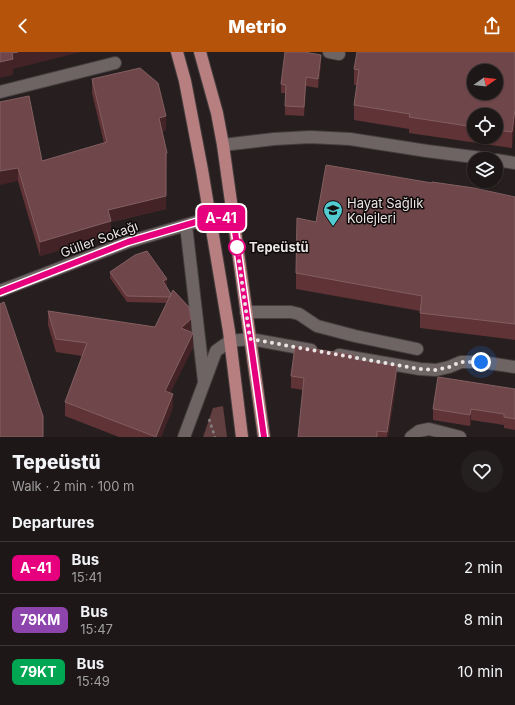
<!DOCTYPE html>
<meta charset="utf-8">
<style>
body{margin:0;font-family:Inter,sans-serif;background:#252020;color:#f1f3f6;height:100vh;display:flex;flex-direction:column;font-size:15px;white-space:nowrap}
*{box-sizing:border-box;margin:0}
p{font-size:13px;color:#a09fa1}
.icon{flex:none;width:22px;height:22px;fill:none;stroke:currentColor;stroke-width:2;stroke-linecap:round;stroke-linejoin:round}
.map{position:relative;height:385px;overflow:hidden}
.sheet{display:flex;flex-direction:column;background:#1d1717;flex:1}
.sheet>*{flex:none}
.badge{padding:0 8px;border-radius:6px;font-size:14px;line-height:26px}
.needle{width:26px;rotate:76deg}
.buttons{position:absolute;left:467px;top:12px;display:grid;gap:8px}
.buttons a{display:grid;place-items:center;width:36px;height:36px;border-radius:50%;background:#1d1717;box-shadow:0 1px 3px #0004,0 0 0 1px #3b3636;font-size:20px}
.you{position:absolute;width:20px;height:20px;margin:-10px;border:3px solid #fff;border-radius:50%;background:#1a73e8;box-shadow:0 0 0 6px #1a73e833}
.map>.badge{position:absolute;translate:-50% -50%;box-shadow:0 0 0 2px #fff}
h2{padding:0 12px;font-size:15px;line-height:36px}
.round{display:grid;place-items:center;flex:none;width:42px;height:42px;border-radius:21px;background:#252020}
.head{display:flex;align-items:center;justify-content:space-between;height:68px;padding:0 12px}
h1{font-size:19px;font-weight:800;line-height:30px}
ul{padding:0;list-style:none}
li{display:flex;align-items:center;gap:12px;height:52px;padding:0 12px;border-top:1px solid #3b3636}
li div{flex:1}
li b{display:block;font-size:15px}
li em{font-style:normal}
li .badge{min-width:44px;font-weight:700;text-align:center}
header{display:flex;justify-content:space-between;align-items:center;height:52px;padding:0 12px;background:#b45309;color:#fff;font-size:18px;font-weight:800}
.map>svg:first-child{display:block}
</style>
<header><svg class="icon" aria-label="back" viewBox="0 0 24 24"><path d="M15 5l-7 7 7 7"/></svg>Metrio<svg class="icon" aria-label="share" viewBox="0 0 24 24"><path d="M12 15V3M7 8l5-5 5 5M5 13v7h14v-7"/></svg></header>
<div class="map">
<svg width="515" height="385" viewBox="0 0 515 385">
<rect width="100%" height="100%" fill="#271f1f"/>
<path fill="#613e3f" d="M223,354l4,31h-24l10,-29z"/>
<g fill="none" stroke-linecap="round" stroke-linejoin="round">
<g stroke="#443d3e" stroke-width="14">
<path id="minor" d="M329,0l10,2
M0,40l115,-29
M223,93l51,-6 36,-2 40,2 77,12 62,8
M496,108l19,3
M186,173l18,156
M0,239l128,-49 68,-20 14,-3
M246,260h45l8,2 18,12 38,10 62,13
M339,303l81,14 16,1 13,-3 12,-5h20l34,5
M184,385l32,-86 14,-10 20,-2 61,11
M411,385l8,-6 10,-2 31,8"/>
</g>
<g stroke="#443d3e" stroke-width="14">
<path id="major" d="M177,0l8,29 17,89 27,161 13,106
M200,0l17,61 6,32 41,292
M210,167l23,-2"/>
</g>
<path stroke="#867f7f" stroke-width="2.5" stroke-dasharray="3 3" stroke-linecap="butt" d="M209,367l6,18"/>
<use href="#minor" stroke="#6e6464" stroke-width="12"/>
<use href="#major" stroke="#b87f81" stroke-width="12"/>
</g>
<path fill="#603336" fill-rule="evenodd" d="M515,0l-3,96 -103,-15v-4l-55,-9v-15l3,-20h-3v-16zM474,63h22v22h-22z
M321,12l-3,24 -12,-2 -2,30 -19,-1v-22h-4v-9z
M92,27l74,51 -4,1 5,36h-1v42l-55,13v13l-71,21 -22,-75 -18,-79 42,59 62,-18 -12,-50z
M515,145v143l-95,-12v-17l-124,-22v-16l20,-51z
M110,220l57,13h-1l25,47 2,15 -23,46 3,14 -12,30h-42l-54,-21v-14l17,-46 -26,-4 -8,-27v-14l107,16 12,-24 -40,-1 -17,-24z
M354,307l43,19 -9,59h-90l5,-47 -12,-2v-12z
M515,337v41l-11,-2v-3l-33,-5 -1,6 -37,-6v-11z"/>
<path fill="#432325" d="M18,0h63l-68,17v6l-13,3v-16l12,-9z
M321,3v9l-3,24v-9z
M306,25v9l-2,30v-9z
M515,57v16l-3,23v-16z
M166,64v14l-7,1v-13z
M166,101h1v14h-1z
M18,116v13l-18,4v-14z
M166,144v13l-55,13v13l-71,21v-14l68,-32z
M167,227v6l-4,2v-6z
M191,267v13l-10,-4z
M193,281v14l-28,57v-13z
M397,314v12l-9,59h-1v-5z
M173,342v13l-12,30h-5z
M471,357v11l-1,6v-11z"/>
<path fill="#6f4649" stroke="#825f61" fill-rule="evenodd" d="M0,0h18l-6,1 1,6 -13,3z
M285,0h19l17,3 -3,24 -12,-2 -2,30 -19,-1 1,-21 -5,-1z
M357,0h158v57l-3,23 -16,-2v-15h-22v12l-65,-10 1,-3 -56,-9 5,-35 -5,-1zM474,19h22v22h-22z
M140,16l18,15 8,33 -7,2 8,35h-1v43l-58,14 3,11 -71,21 -22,-74 -18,3v-69l29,-6 13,65 65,-19 -15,-63z
M326,113l106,18v-1l42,6 41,9v127l-95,-11 2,-17 -126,-23 1,-55 19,4z
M147,199l20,28 -4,2 8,13 -1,3 -43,-1 -17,-24 25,-17z
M173,238l16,17 2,12 -10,9 12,5 -28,58 8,3 -17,43 -91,-35 22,-59 -31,-4 -8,-28 107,16z
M4,250l39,114v21h-43v-133z
M295,294l59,9v4l43,7 -10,66 -10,-1v6h-79l6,-59 -13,-2z
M438,325l77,12v30l-11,-2v-3l-33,-5 -1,6 -37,-6z"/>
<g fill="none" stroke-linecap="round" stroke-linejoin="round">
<g stroke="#fff" stroke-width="9">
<path id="line" d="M0,240l128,-50 68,-20 37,-5 31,220"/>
</g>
<use href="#line" stroke="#e6007e" stroke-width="6"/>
<path stroke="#eae4e4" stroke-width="4" stroke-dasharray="0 7.2" d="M237,195l13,92 170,30 16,1 13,-3 12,-5h20"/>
</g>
<defs>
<g id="school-pin" transform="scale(1)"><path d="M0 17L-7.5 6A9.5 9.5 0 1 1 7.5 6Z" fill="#52ccd0" stroke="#0d0909"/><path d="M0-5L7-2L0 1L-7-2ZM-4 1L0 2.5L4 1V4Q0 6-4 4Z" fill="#111"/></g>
</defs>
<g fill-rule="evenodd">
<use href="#school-pin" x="333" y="158"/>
</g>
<circle fill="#fff" stroke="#e6007e" stroke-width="2" cx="237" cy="195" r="8"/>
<g text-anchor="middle" stroke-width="3" stroke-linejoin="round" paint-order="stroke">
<g font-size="13" fill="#eae4e4" stroke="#0d0909" text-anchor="start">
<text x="347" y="156">Hayat Sağlık<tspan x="347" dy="15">Kolejleri</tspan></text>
</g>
<g font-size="13" fill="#eae4e4" stroke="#0d0909">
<text transform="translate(99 187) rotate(-20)" y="5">Güller Sokağı</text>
</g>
<g font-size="13" font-weight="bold" fill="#eae4e4" stroke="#0d0909" text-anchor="start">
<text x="249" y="200">Tepeüstü</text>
</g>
</g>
</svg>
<div class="buttons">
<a><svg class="needle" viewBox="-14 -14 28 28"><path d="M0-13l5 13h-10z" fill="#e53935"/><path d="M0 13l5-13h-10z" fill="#a09fa1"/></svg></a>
<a><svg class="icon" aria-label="locate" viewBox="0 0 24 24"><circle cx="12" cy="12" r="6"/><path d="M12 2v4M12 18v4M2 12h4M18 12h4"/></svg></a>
<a><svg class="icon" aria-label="layers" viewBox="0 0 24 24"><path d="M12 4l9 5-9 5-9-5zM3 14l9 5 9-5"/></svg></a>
</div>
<div class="you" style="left:481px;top:310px"></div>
<b class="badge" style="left:221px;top:166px;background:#e6007e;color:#fff">A-41</b>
</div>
<section class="sheet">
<div class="head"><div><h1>Tepeüstü</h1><p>Walk · 2 min · 100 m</p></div><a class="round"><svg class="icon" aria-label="heart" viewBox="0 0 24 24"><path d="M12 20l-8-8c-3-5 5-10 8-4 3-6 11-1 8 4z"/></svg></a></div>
<h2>Departures</h2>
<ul>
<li><span class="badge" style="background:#e6007e;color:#fff">A-41</span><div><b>Bus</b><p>15:41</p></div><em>2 min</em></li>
<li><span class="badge" style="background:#8e44ad;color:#fff">79KM</span><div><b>Bus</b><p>15:47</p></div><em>8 min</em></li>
<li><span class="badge" style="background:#00a651;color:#fff">79KT</span><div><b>Bus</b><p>15:49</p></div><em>10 min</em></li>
</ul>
</section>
